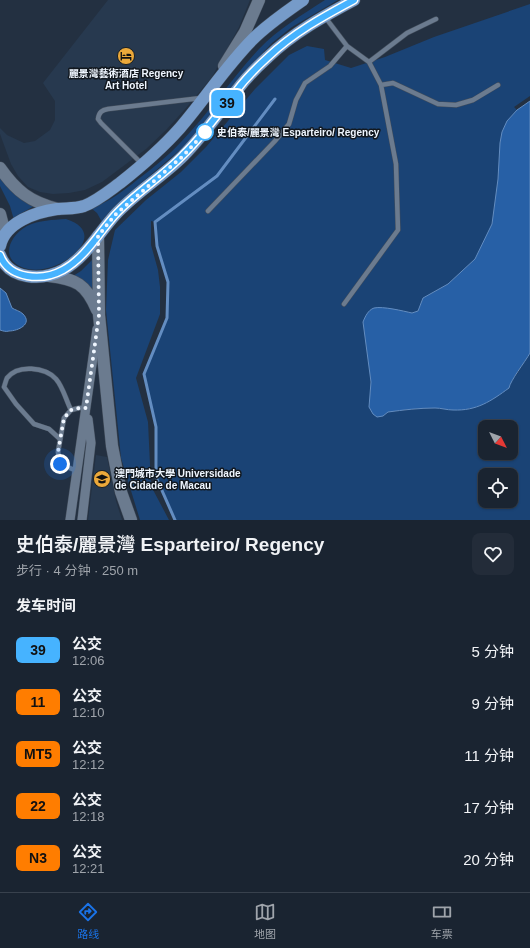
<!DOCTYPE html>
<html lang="zh">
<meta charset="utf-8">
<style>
body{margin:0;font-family:Helvetica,"Noto Sans SC",sans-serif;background:#232c39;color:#f1f3f6;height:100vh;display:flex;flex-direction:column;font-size:15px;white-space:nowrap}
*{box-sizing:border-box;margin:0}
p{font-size:13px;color:#9fa4ab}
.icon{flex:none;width:22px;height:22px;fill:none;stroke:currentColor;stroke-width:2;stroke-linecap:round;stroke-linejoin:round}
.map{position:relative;height:520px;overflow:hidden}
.side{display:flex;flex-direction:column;background:#1a2431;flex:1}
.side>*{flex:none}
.badge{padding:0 8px;border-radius:6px;font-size:14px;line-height:26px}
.needle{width:26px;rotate:132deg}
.controls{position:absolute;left:478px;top:420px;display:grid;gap:8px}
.controls a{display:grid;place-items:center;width:40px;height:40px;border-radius:8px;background:#1a2431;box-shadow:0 1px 3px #0004,0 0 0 1px #38414d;font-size:20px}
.you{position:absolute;width:20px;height:20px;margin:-10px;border:3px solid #fff;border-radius:50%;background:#1a73e8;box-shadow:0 0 0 6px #1a73e833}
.map>.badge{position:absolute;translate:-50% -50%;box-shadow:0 0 0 2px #fff}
h2{padding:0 16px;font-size:15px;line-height:36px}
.round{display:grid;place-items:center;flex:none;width:42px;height:42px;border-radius:8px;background:#232c39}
.head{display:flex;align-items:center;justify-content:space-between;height:68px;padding:0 16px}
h1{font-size:19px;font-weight:600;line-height:30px}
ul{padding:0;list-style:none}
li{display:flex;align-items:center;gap:12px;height:52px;padding:0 16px}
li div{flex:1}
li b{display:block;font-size:15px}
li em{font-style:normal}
li .badge{min-width:44px;font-weight:700;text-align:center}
.dock{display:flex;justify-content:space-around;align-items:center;height:56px;border-top:1px solid #38414d;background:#1a2431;font-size:11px;color:#9fa4ab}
.dock a{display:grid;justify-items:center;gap:2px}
.dock .active{color:#1a73e8}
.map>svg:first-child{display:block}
</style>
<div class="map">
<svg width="530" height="520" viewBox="0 0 530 520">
<rect width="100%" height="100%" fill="#233041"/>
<path fill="#27394f" d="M108,0h142l-11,27 -27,50 -26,31 -20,22 -20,19 -44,33 -17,8 -16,3 -16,1 -13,-2 -12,-5 -10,-11 -7,-12 -11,-30v-6l7,7 17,8 11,-2 15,-11 5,-10v-19l-12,-18z
M96,455l11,2 9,44 6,19h-34z"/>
<path fill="#1a4375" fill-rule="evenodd" d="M325,0h13l-46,27 -20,16 -26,27 -59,74 -60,51 -25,27 -5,-9 -6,-5c18,-6 31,-16 46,-28 16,-12 31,-24 44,-38 28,-29 51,-64 78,-93 19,-20 43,-34 66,-49z
M530,4v92l-16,11 3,3 -10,11 -7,22 -2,36 -6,45 -7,17 -10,18 -27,25 -25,14 -5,13 -6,2 -31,-5 -18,14 8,60 -2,25 14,9 5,-4 30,-3 17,-1 18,2 16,-1 41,-27 7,-8 13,-21v167h-355l-17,-40 -2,-53 -12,-53 23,-56 1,-36 -11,-36 -2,-24 -4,-1v24l7,25 2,17v27l-24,64 12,44 3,64 18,34h-29l-19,-62 -15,-148 2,-50 7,-30 31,-30 35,-28 25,-25 49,-58 34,-34 18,-9 17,3 1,11 26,8 34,-11 49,-20zM485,427h26v26h-26zM485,475h26v26h-26z
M0,171l34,35 -12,7 -8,7 -4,-14 -10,-20z
M66,219c47,15 -7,57 -38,50 -28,-6 -22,-31 -1,-43 12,-6 26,-6 39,-7z
M94,258l1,34 -5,-5 -17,-11 8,-5z"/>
<path fill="#2760a6" stroke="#638dc1" d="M530,101v252c-5,9 -20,28 -21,35 -18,13 -32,23 -56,22 -6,0 -12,-2 -18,-2 -16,0 -32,2 -47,4l-5,4 -6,1 -4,-3 -4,-7 2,-25 -8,-60c2,-5 5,-12 11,-14 9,-2 29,3 38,5l6,-2 5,-13 25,-14 27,-25 17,-35 6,-45 2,-36 2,-11 5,-11 10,-11z
M0,288l6,5 6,15c3,2 8,3 11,6 10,10 -5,17 -14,17 -3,1 -6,0 -9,-1z"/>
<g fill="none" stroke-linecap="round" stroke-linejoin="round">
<path stroke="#638dc1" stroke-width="3" d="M175,520l-19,-43v-50l-12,-53 23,-56 1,-36 -11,-36 -2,-24 62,-46 58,-77"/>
<g stroke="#424d5b" stroke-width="5.5">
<path id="lane" d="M325,17l22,29 22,16 12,23 15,79 2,66 -54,74
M369,62l38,-29 29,-14
M381,85l12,-2 45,21 18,1 17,-5 25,-15
M142,164l-41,-41 -3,-4c1,-7 4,-9 10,-10l93,-11
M208,211l67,-70 14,-17 7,-24 9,-17 25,-17 17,-20
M60,439l-11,-10 -15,-5 -18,-20 -12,-17c1,-3 2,-7 3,-9 11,-14 38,-11 49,1 7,8 10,21 15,31
M77,471l-17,-7 -2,-12 6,-34 7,-8 8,-2h7"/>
</g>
<g stroke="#424d5b" stroke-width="10">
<path id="street" d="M70,520l27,-191
M82,520l9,-77 -3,-24"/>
</g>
<g stroke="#424d5b" stroke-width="13">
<path id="secondary" d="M224,66l21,-34 14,-32
M0,168c16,23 30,34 58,41
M0,214l5,19
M98,236l1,79 13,131 9,46 10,28
M49,276c27,3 37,8 48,34"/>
</g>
<g stroke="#424d5b" stroke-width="13">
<path id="primary" d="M0,246c5,-24 36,-34 57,-37 10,-1 18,0 27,-3 13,-5 25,-15 36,-23 19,-15 44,-37 60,-55 25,-29 46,-62 73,-89 15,-15 33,-27 50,-39
M0,255c9,25 42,26 63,15 22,-12 35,-36 52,-55 20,-22 47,-38 68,-59 21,-21 36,-44 54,-66 9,-12 20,-23 31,-33 25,-24 56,-41 86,-57"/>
</g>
<use href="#lane" stroke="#6b7b8f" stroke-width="4.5"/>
<use href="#street" stroke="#6b7b8f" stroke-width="9"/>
<use href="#secondary" stroke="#6b7b8f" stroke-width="12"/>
<use href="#primary" stroke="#769bc9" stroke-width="12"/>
</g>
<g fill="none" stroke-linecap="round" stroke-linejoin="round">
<g stroke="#fff" stroke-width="9">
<path id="line" d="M0,255c9,25 43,26 63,15 22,-12 35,-36 52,-55 20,-22 47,-38 68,-60 21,-20 36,-43 54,-65 9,-12 20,-23 31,-33 25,-24 56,-41 86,-57"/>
</g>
<use href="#line" stroke="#46b3ff" stroke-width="6"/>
<path stroke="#eff6ff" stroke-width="4" stroke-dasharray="0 7.2" d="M60,464l-2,-12 6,-34 7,-8 8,-2h7l13,-93 -1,-79 17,-21 68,-59 22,-24"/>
</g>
<defs>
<g id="hotel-disc" transform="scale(0.9)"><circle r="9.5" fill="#eca93a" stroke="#12181f"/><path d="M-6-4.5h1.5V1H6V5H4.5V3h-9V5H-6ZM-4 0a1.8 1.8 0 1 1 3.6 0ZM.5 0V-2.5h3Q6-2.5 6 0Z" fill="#111"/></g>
<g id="university-disc" transform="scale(0.9)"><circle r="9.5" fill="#eca93a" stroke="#12181f"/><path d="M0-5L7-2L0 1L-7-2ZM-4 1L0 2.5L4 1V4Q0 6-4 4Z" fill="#111"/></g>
</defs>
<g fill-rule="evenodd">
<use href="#hotel-disc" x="126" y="56"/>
<use href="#university-disc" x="102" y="479"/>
</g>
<circle fill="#fff" stroke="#46b3ff" stroke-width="2" cx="205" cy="132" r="8"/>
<g text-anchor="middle" stroke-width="3" stroke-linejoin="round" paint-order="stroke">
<g font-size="10" font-weight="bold" fill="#eff6ff" stroke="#12181f">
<text x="126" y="77">麗景灣藝術酒店 Regency<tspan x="126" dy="12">Art Hotel</tspan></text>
<text x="115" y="477" text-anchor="start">澳門城市大學 Universidade<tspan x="115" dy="12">de Cidade de Macau</tspan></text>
</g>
<g font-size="10" font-weight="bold" fill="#eff6ff" stroke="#12181f" text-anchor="start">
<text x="217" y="136">史伯泰/麗景灣 Esparteiro/ Regency</text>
</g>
</g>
</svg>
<div class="controls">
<a><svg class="needle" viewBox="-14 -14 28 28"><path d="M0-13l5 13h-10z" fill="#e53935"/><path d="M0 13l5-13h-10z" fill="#9fa4ab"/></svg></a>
<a><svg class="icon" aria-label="locate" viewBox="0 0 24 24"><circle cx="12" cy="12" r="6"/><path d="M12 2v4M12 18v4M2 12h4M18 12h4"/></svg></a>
</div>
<div class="you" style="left:60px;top:464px"></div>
<b class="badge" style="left:227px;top:103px;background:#46b3ff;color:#111">39</b>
</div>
<section class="side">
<div class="head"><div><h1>史伯泰/麗景灣 Esparteiro/ Regency</h1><p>步行 · 4 分钟 · 250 m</p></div><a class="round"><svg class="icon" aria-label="heart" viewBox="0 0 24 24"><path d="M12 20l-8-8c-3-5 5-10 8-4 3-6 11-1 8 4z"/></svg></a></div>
<h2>发车时间</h2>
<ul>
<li><span class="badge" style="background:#46b3ff;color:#111">39</span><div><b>公交</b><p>12:06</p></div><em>5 分钟</em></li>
<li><span class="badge" style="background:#ff7d00;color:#111">11</span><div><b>公交</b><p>12:10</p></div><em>9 分钟</em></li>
<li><span class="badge" style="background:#ff7d00;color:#111">MT5</span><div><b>公交</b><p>12:12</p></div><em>11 分钟</em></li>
<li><span class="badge" style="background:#ff7d00;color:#111">22</span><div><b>公交</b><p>12:18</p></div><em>17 分钟</em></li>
<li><span class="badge" style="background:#ff7d00;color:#111">N3</span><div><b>公交</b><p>12:21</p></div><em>20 分钟</em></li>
</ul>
</section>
<nav class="dock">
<a class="active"><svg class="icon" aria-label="directions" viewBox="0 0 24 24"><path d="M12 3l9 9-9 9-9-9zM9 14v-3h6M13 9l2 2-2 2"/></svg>路线</a>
<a><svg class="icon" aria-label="map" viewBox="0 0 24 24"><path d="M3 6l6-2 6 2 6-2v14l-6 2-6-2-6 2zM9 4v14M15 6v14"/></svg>地图</a>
<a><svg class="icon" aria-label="tickets" viewBox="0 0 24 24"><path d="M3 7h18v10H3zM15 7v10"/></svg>车票</a>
</nav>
